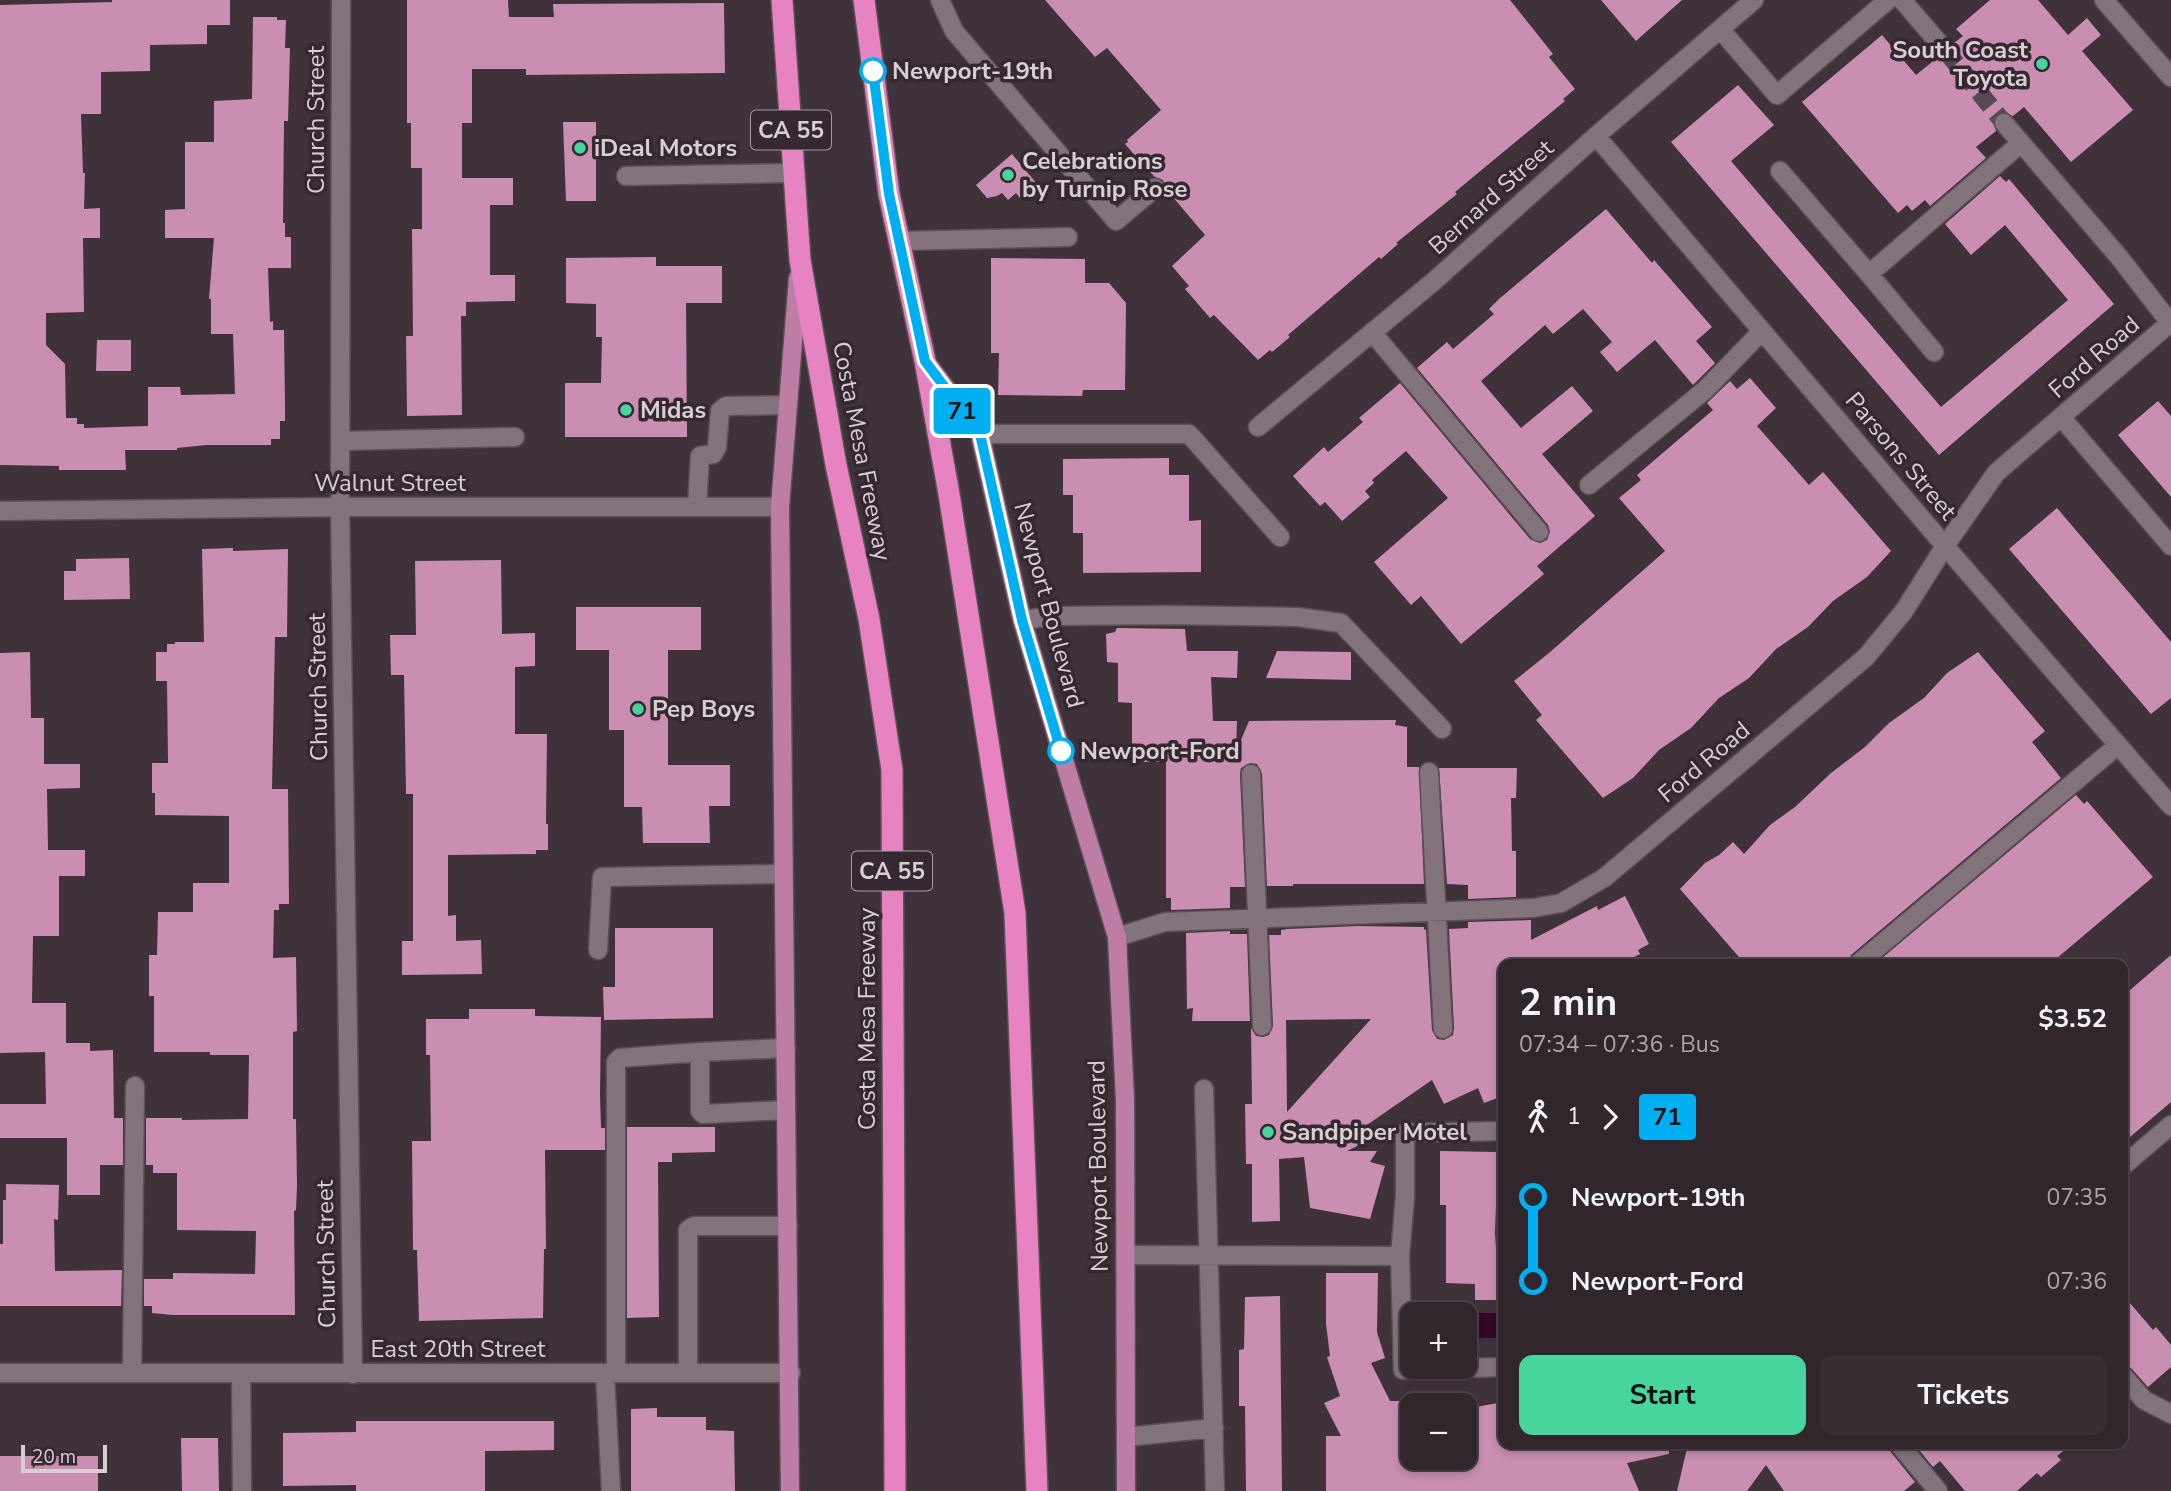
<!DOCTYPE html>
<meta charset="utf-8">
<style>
body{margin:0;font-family:"Nunito Sans",sans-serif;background:#382e34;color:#f1f3f6;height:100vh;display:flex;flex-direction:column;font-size:26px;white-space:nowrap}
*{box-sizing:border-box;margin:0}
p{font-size:23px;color:#a8a5a9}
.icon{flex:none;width:38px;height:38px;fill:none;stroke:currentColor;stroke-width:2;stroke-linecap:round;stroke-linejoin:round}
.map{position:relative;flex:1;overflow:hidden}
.side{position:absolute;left:1498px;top:959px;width:630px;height:490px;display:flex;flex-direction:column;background:#30262c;border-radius:14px;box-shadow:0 4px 10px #0003,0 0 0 2px #4b4348}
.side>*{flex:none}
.badge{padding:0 14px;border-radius:5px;font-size:24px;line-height:46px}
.fabs{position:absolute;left:1400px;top:1302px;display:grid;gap:14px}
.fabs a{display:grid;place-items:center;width:77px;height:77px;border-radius:14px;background:#30262c;box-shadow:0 4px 10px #0003,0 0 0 2px #4b4348;font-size:35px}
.scale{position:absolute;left:21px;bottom:18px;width:86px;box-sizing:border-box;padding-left:7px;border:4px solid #d8ced3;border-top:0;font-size:19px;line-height:24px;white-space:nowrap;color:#d8ced3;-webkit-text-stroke:5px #362830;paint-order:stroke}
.map>.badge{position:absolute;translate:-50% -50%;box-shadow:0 0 0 4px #fff}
.legs{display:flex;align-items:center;gap:10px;height:77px;padding:0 21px;font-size:23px}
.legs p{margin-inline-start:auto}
.summary{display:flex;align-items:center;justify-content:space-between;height:119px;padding:0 21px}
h1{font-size:38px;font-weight:700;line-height:52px}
.cta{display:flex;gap:14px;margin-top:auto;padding:14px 21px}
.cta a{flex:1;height:80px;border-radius:14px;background:#48d49d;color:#111;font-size:28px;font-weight:700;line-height:80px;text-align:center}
.cta a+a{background:#382e34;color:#f1f3f6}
ul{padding:0 21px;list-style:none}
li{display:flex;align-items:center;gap:24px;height:84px;font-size:26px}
li i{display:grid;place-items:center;width:10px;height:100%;margin:0 9px;background:currentColor}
li i::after{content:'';width:18px;height:18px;margin:-9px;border:5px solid;border-radius:50%;background:#30262c}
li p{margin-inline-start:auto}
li:first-child i{background:linear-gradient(#0000 50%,currentColor 0)}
li:last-child i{background:linear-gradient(currentColor 50%,#0000 0)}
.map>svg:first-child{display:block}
</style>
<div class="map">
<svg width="2171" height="1491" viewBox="0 0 2171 1491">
<rect width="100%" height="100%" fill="#40323a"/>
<path fill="#360628" d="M1449,1313h53v25h-37v-24z"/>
<path fill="#c98eb1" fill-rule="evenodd" d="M112,0h118v25h-23v19l-57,1v26l-49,1v42h-20l2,59h2l-1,36 16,-1v30h-17l1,74 -38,1v32l19,19 1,54h11v6h7v4l64,-2v-39h32l1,8 54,-1 -2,-60h-22v-35h-2l5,-61h-49v-28l20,-1v-67h29v-41l38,-2 1,-82h24v3h9l-1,28h5l-2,73h-4l-1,102h2v14h6v31h-23l2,54 3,-1v9h11l1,73v18h-5v18h-9v6h-65l-29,3v2h-52l1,20h-67v-4l-59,-1v-460l112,-3z
M407,0h101l1,17h45l-1,-13 171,-1 1,70 -199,2v-6h-54v54h-10v55h51v27h-23v70h25v26l-49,1v14h-5l1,99 -55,1 -1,-80h7l-1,-107h10v-61h-11v-45h-4z
M1045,0h465l43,54 -4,3 26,32 -12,10 2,2 -110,91 2,2 -61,49 2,1 -17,15 -2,-2 -91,78 2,2 -18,15 -2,-2 -12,10 -44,-45 -4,3 -25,-29 4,-3 -17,-20 33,-31 -39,-46 -3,-9 -8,-3 -10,-10 -20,-23 3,-2 -1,-2 34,-30 -54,-62 -12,9z
M1601,0h81l-46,41z
M1990,0h48l30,35 19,-17 14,17 -19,16 51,59 -62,52 -47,-55 -11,9 -12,-4 -8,8 3,11 -20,16 10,11 -56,48 -5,-6 -13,11 -5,-6 -9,8 -96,-111 80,-67 34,40 21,-17 5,3 10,-2 4,-6 -2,-10 9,-7 -7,-7z
M1738,85l36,40 -43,36 210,246 127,-107 -63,-75 -34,30 -26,-31 55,-48 6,6 3,-3 105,125 -175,151 -268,-313z
M563,122h33v79h-30z
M1012,154l25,30 -17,14 -4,-5 -8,7 -6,-7 -5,3 -10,2 -11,-13z
M1606,209l46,54 2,-3 58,67 -16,14 19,22 -22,22 -38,-45 -38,32 -17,-20 12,-10 -29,-33 -30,25 -8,-9 -64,56 40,47 51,-42 21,25 -51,43 53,62 -58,50 7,8 -83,70 -40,-48 -10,9 -37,-43 74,-64 -42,-47 -34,29 2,3 -9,8 5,6 -28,24 -17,-19 -5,4 -27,-30 31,-29 4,5 35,-30 -4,-4 41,-35 130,156 10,4 7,-3 3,-9 -2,-6 -131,-157 30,-26 6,7 41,-35 -5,-5 10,-10z
M656,257v9h66v37h-36l1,134h-122v-54h36l1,-46h-6v-33l-30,-1v-45z
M991,258l94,1v24h24l17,20 -1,87h-42l-1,6 -84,-1 1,-42h-8z
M97,340h34v31h-35z
M1750,378l26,30 -19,18 52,59 14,-13 68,79 -24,26 -34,24 -25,26 -32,22 -27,29 -30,20 -28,30 -32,22 -26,28 -30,20 -67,-78 6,-5 -28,-34 35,-28 116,-102 -46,-53 22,-18 -4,-5 76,-65 -6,-7 23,-22 7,8z
M2158,401l13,15v81l-53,-62z
M1169,458v17h20v46l12,-1v52l-118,1v-40h-10v-38h-10v-36z
M2057,508l114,134v56l-20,16 -142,-165z
M233,548v3l55,-2 -1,88h-12l-3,152h16l1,115h-10v6h-5l-1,48 23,-1 1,74 -4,1v87h3l1,67 -1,24 -2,1 1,104h-122l-21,-2v-7h-8v-27h29v-6l82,1 1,-43 -79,-1v-57h-24v-8h-7v-47h36v2l66,-1 1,-64h-39v-3h-56v-56h-5v-41h8l1,-43h35v-29h36v-67l-74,-1v-22h-3v-30h16l-1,-82h-11v-29h11v-8h8v-2h29l-2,-93z
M129,558l1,41 -66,1v-29h12v-12z
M501,560l1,74 33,-1v33l-20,1v67h32l-1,90h2v26h-12v4l-88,1v61l8,-1v26l25,-1 1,34 -80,1v-34h11v-147h-7l-2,-119h-13l-1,-40h26l-1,-74z
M576,607h125v43h-33v115h62v41h-21l1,37h-67l-1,-36h-18v-77h-15v-80h-33z
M1117,628l68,1 2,22h51l-1,27 -26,-1 2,44h24l-1,31 13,-31 147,-1 -1,5 12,2v40h12l5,117h-131v2h-26l-5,-112 -5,-10 -7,-1 -9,5 -1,6 5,113h-15v21l-59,2v-12h-5v-136h-27l-1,-11 -6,1v-49l-14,-1v-39l-11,-1 -1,-28 9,-2z
M1277,651l74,1v28l-85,-2z
M30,652l1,66h13v46h36v24l-33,1 1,61h37v26h-26v60h-26l-1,67h34v40h24v8l23,-1 1,68h9v47h-23v30h-33v-57h-67v-34h46l-1,-52 -45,1v-400z
M1978,652l67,79 -13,11 29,36 -210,177 -4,9h-102l-65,-75 25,-26 14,-8 14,-13 11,12 26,-29 25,-18 36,-34 34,-26 24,-24 35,-25 23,-25z
M1439,768h78l-1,30h-5l1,53h4v46l-48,2v-14l-21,-1z
M2076,795l8,9 3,-3 66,76 -103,87h-175z
M1625,896l24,48 -11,6 2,4 -20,10h-59l-2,-3 -56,3v132l-19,7 -6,-15 -34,16 -12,-24 -68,47 15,8 -32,16h30l-7,11 15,4 -15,53 -60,-11 -6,-51 -25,2 1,62 -28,1v-58h-6l-1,-60h7l-1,-76 5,8 7,1 6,-2 4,-9 -4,-91h12v-5l6,-1 71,-3 66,1v3l2,-1 6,101 5,9 7,1 9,-5 1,-7 -5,-99 19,-1v-6l63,-2v20l66,-34 1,4zM1371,1019l-84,93 -1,-92z
M615,928h98v90l-109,2 -1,-33h12z
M1230,931v3h17l3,87h-58l1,-13 -6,1 -1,-76z
M2171,955v147l-48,41v-147z
M469,1009h66v7l66,1 -1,78 1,33h4v22h-60l1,99h-2l-1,69 -124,3 -2,-71h-4l-1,-109h19l-1,-86h-4v-36h43z
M627,1127h88v25l-43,1v9h-14l1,155 -32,1z
M1440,1151l58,1 -3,81 2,31h6v36h-28v-16l-29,-1v-78h-6z
M6,1184l53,1 -1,35 -4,-1 1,52 67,-1 -1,36h-121v-62h3v-44h3z
M1326,1273h52l-1,59 8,26 -14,5 19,38h22v57h53v-49l38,-7v42h165l1,10 -42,9 12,28h-313v-55h15l-17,-33 16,-7 -13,-39 3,-1 -4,-32z
M2123,1295l30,35 3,-3 15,18v22l-23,20 -17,-19 -8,-3z
M1280,1296l2,195h-36l-1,-85h-6v-56l5,-1 1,-52z
M657,1408v9h49v13l28,1 1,60h-104v-82z
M356,1421h198v29l-69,1v40h-129v-6l-73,1v-53l73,-1z
M181,1438h37l1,53h-37z
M1688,1444h200l2,7 25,31 -11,9h-120l-18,-26 -19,26h-70z
M1914,1444h158l-15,12 4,4 -20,17 -4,-4 -20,18h-52l-25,-30 -7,6z
M0,1456h98v35h-98z"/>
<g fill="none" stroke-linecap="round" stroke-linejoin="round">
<path stroke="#574951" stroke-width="18" stroke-dasharray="18 9" stroke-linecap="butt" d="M1945,50l59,73"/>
<g stroke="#5c5056" stroke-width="21">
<path id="minor" d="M341,0l-1,507 13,867
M940,0l14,31 162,190 39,-33
M1902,0l43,50
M2104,0l67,77
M1720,29l57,66 111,-95
M2004,123l115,134 52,67
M1596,136l349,410 226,260
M1780,171l89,103
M626,176l167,-3
M899,241l169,-4
M1372,332l167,200
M1934,352l-65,-78 152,-131
M2061,417l110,129
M1258,427l175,-145 163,-146 158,-136
M980,434h209l91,103
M340,441l175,-4
M1589,485l116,-95 57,-59
M697,507l3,-51 13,-2 4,-7 3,-36 6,-5 62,-1
M0,511l340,-4h440
M1022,620l32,-4 111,-1 132,2 44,6 101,106
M1429,772l14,257
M1251,774l11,252
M1117,937l48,-15 368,-14 28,-5 43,-25 262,-221 38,-46 41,-65 51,-73 175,-151
M598,950l4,-73 181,-3
M1858,964l259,-218
M786,1048l-86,4v59l3,3 83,-4
M1204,1089l11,402
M1503,1131l-98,2v63l-5,60 3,114 100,-3
M2123,1166l48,-41
M1126,1255l274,1
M0,1373h791
M132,1373l3,-287
M241,1373l1,118
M605,1373l6,118
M616,1373v-311l4,-4 80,-6
M688,1373v-143l6,-4h94
M2123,1376l21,24 27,14
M1126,1437l88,-9
M1899,1444l39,47"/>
</g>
<g stroke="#5c5056" stroke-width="21">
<path id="major" d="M926,362l54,72 42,186 95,317 8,162 1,392
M790,1491l-10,-984 18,-229"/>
</g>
<g stroke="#5c5056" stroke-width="24">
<path id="highway" d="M782,0l18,260 36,205 33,154 23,151 3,721
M864,0l25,194 36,167 24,133 66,419 22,578"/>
</g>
<use href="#minor" stroke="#83737c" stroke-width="18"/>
<use href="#major" stroke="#be7da5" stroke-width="18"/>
<use href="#highway" stroke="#e683c0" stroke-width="21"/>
</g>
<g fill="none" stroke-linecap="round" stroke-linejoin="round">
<g stroke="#fff" stroke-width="16">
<path id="line-1" d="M873,71l16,123 36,167 55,73 42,186 39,131"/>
</g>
<use href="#line-1" stroke="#00aff2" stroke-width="10"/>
</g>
<g fill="#48d49d" stroke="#362830" stroke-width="2.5">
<circle cx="2042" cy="64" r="7"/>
<circle cx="580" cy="148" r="7"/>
<circle cx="1008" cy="175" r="7"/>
<circle cx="626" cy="410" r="7"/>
<circle cx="638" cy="709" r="7"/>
<circle cx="1268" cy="1132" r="7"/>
</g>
<g fill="#fff" stroke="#00aff2" stroke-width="3.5">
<circle cx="873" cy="71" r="12"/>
<circle cx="1061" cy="751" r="12"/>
</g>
<g text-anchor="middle" stroke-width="7" stroke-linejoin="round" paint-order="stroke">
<g fill="#362830" stroke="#a79ca2" stroke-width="2">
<rect x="751" y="110.5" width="80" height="39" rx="5"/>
<rect x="852" y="851.5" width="80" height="39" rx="5"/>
</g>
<g font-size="23" font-weight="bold" fill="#d8ced3">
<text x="791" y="138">CA 55</text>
<text x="892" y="879">CA 55</text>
</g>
<g font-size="24" font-weight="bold" fill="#d8ced3" stroke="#362830" text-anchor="start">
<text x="2028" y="58" text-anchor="end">South Coast<tspan x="2028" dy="28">Toyota</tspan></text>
<text x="594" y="156">iDeal Motors</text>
<text x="1022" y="169">Celebrations<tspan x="1022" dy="28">by Turnip Rose</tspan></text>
<text x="640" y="418">Midas</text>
<text x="652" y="717">Pep Boys</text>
<text x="1282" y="1140">Sandpiper Motel</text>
</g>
<g font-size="24" font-weight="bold" fill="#d8ced3" stroke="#362830" text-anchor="start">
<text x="892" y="79">Newport-19th</text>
<text x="1080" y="759">Newport-Ford</text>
</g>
<g font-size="24" fill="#d8ced3" stroke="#362830">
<text transform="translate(316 120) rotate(-90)" y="8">Church Street</text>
<text transform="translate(1491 197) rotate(-42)" y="8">Bernard Street</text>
<text transform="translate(2094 357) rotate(-41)" y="8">Ford Road</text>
<text transform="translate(862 451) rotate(79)" y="8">Costa Mesa Freeway</text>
<text transform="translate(1901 456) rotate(50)" y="8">Parsons Street</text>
<text x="390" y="491">Walnut Street</text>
<text transform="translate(1049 605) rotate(75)" y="8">Newport Boulevard</text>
<text transform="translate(318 687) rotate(-91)" y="8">Church Street</text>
<text transform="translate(1704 762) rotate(-40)" y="8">Ford Road</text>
<text transform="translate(867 1019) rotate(-90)" y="8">Costa Mesa Freeway</text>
<text transform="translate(1098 1166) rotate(-91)" y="8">Newport Boulevard</text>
<text transform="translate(326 1254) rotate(-91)" y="8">Church Street</text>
<text x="458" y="1357">East 20th Street</text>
</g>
</g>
</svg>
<div class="fabs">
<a>+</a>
<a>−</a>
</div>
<div class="scale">20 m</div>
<b class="badge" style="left:962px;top:411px;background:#00aff2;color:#111">71</b>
<section class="side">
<div class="summary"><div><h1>2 min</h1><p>07:34 – 07:36 · Bus</p></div><b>$3.52</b></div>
<div class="legs"><svg class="icon" aria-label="walk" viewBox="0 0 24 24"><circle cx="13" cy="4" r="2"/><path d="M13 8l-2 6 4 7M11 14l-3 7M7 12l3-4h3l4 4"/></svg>1<svg class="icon" aria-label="forward" viewBox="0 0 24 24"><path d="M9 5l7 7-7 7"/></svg><b class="badge" style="background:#00aff2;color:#111">71</b></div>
<ul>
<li><i style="color:#00aff2"></i><b>Newport-19th</b><p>07:35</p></li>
<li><i style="color:#00aff2"></i><b>Newport-Ford</b><p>07:36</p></li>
</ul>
<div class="cta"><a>Start</a><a>Tickets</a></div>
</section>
</div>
